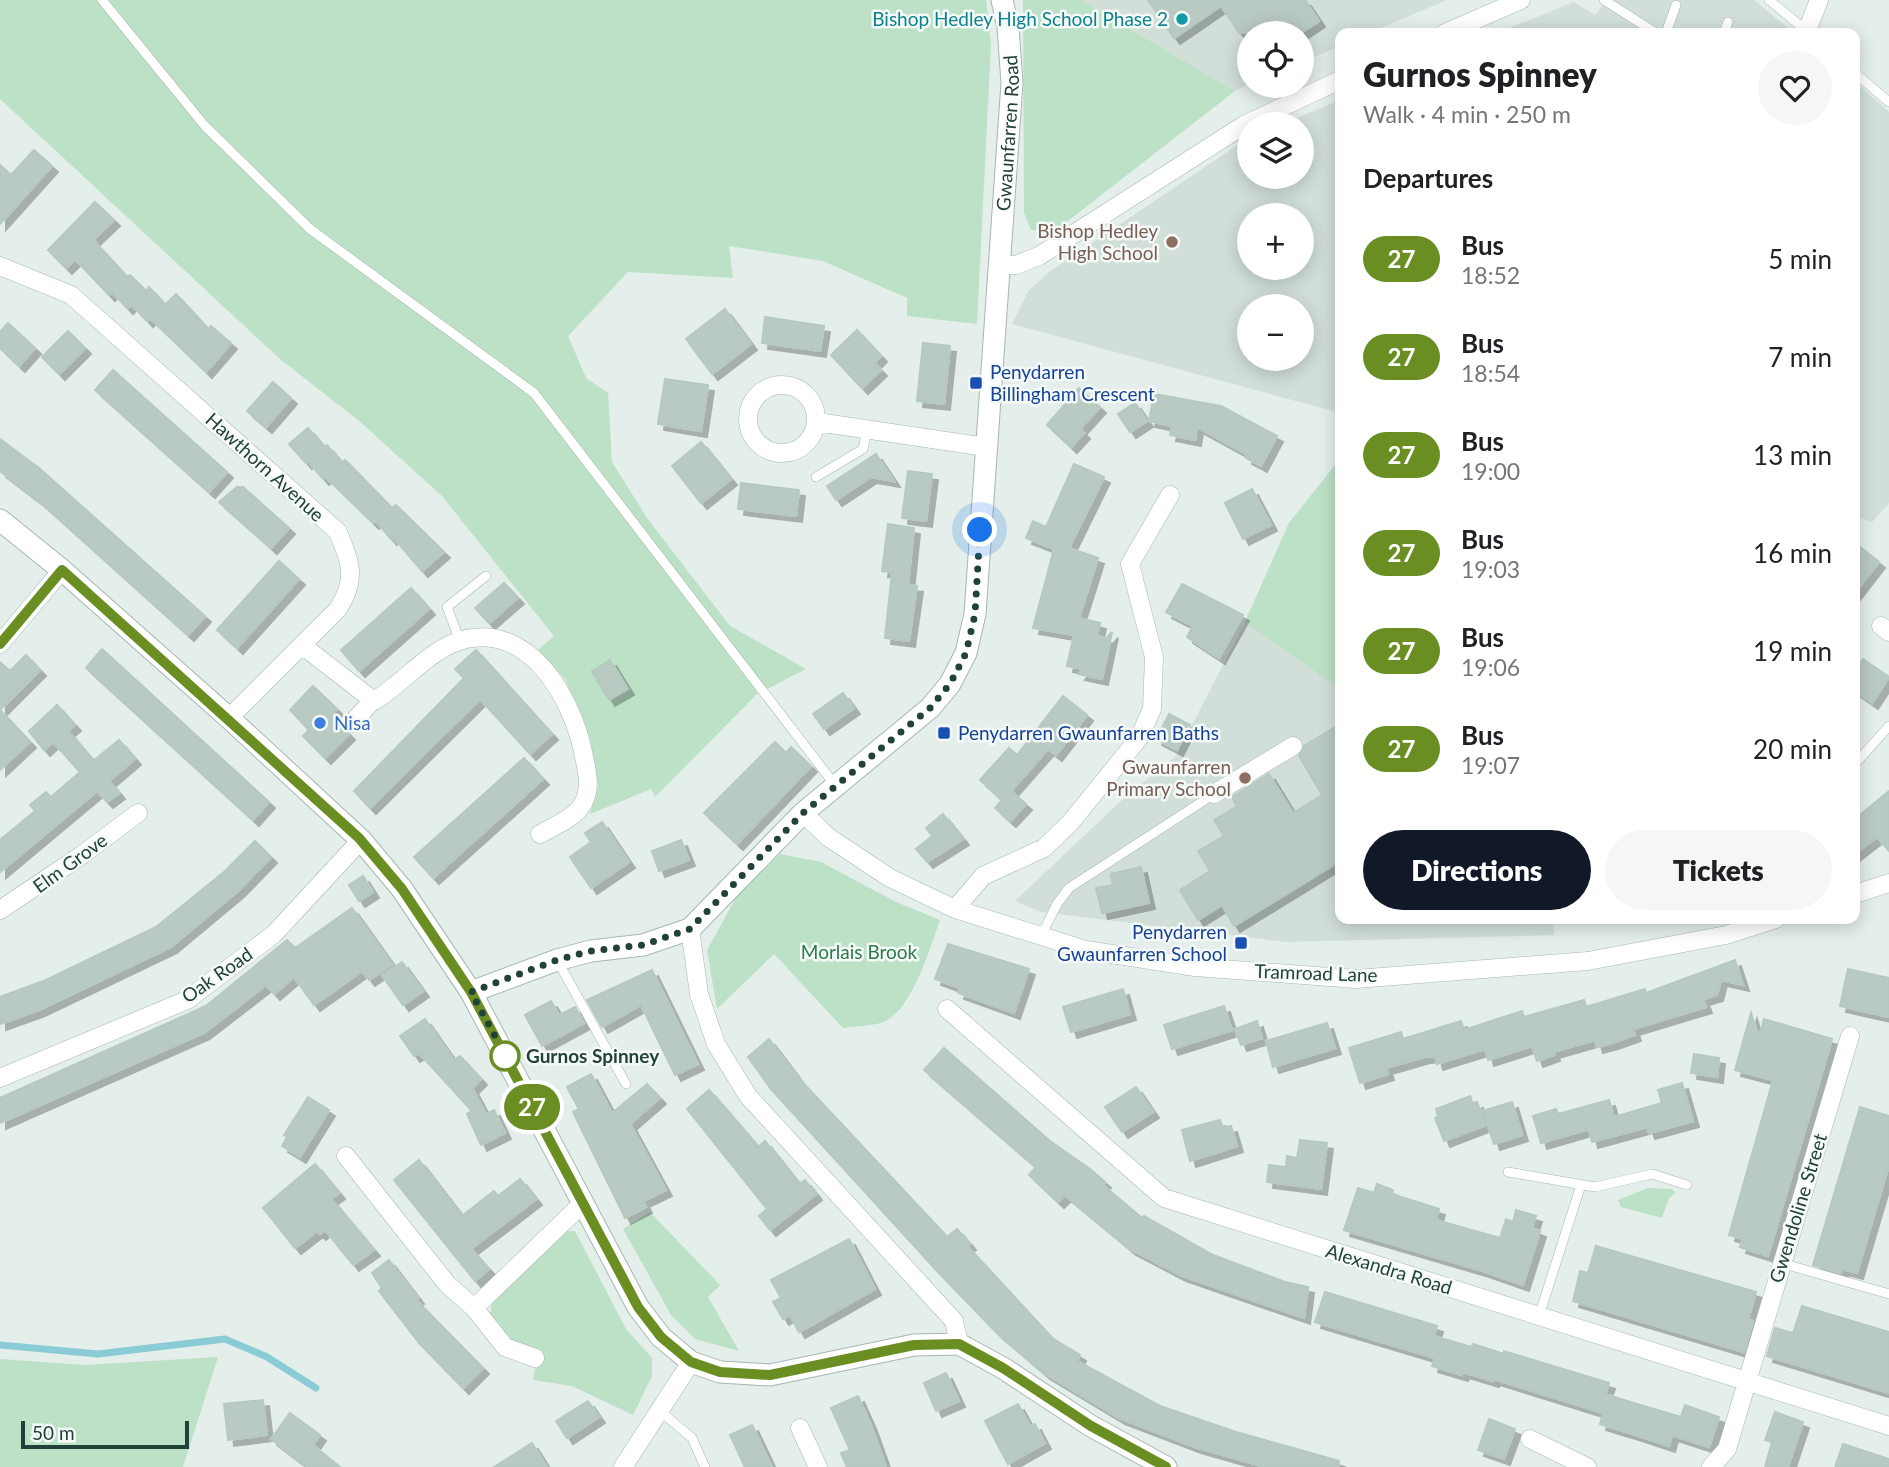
<!DOCTYPE html>
<meta charset="utf-8">
<style>
body{margin:0;font-family:Lato,sans-serif;background:#f6f6f6;color:#202124;height:100vh;display:flex;flex-direction:column;font-size:26px;white-space:nowrap}
*{box-sizing:border-box;margin:0}
p{font-size:23px;color:#757577}
.icon{flex:none;width:38px;height:38px;fill:none;stroke:currentColor;stroke-width:2;stroke-linecap:round;stroke-linejoin:round}
.map{position:relative;flex:1;overflow:hidden}
.side{position:absolute;left:1335px;top:28px;width:525px;height:896px;display:flex;flex-direction:column;background:#fff;border-radius:14px;box-shadow:0 4px 18px #0003}
.side>*{flex:none}
.badge{padding:0 14px;border-radius:23px;font-size:24px;line-height:46px}
.controls{position:absolute;left:1237px;top:21px;display:grid;gap:14px}
.controls a{display:grid;place-items:center;width:77px;height:77px;border-radius:50%;background:#fff;box-shadow:0 4px 18px #0003;font-size:35px}
.scale{position:absolute;left:21px;bottom:18px;width:168px;box-sizing:border-box;padding-left:7px;border:4px solid #224239;border-top:0;font-size:19px;line-height:24px;white-space:nowrap;color:#224239;-webkit-text-stroke:5px #f5faf8;paint-order:stroke}
.you{position:absolute;width:35px;height:35px;margin:-18px;border:5px solid #fff;border-radius:50%;background:#1a73e8;box-shadow:0 0 0 10px #1a73e833}
.map>.badge{position:absolute;translate:-50% -50%;box-shadow:0 0 0 4px #fff}
h2{padding:0 28px;font-size:26px;line-height:63px}
.round{display:grid;place-items:center;flex:none;width:74px;height:74px;border-radius:37px;background:#f6f6f6}
.overview{display:flex;align-items:center;justify-content:space-between;height:119px;padding:0 28px}
h1{font-size:33px;font-weight:800;line-height:52px}
.action{display:flex;gap:14px;margin-top:auto;padding:14px 28px}
.action a{flex:1;height:80px;border-radius:42px;background:#111827;color:#fff;font-size:28px;font-weight:800;line-height:80px;text-align:center}
.action a+a{background:#f6f6f6;color:#202124}
ul{padding:0;list-style:none}
li{display:flex;align-items:center;gap:21px;height:98px;padding:0 28px}
li div{flex:1}
li b{display:block;font-size:26px}
li em{font-style:normal}
li .badge{min-width:77px;font-weight:700;text-align:center}
.map>svg:first-child{display:block}
</style>
<div class="map">
<svg width="1889" height="1467" viewBox="0 0 1889 1467">
<defs>
<filter id="shadow"><feDropShadow dx="6" dy="6" stdDeviation="0" flood-color="#0004"/></filter>
</defs>
<rect width="100%" height="100%" fill="#e4eeea"/>
<path fill="#d2dfd9" fill-rule="evenodd" d="M1081,0h366l-78,33h-29v13l-38,16v-29h-52l-1,51 -14,7z
M1607,0h147l40,33h-297l77,-31 21,13z
M1855,82l34,30v391l-17,19 -17,-6z
M1340,100v313l-328,-89 17,-34 20,-18 196,-132 4,-2 1,39h52v-53h-19zM1250,215h52v53h-52zM1302,306v53h-52v-53z
M1340,459v460h213l1,16 -268,7 -245,-30 -26,-11 107,-101 54,-44 69,-134 44,-99z"/>
<path fill="#bce1c6" d="M0,0h986l5,44 -14,280 -70,-8v-18l-84,-37 -94,-15 4,32 -105,-6 -60,64 18,42 22,15 4,69 35,56 83,108 76,43 -49,25 -102,103 -4,-8 -61,25 8,-28 -8,-48 -25,-59 -27,-29 16,-14 -112,-140 -84,-76 -78,-61 -280,-260z
M1023,0h58l154,91 -180,140 -24,-1 -7,-17z
M1340,459v230l-95,-67 44,-99z
M780,854l41,8 75,40 44,18c-10,27 -28,93 -59,103 -12,3 -26,3 -38,5l-69,-74 -57,55 -10,-59 30,-54z
M1648,1188l24,1 3,4 -6,5 -7,20 -41,-11 -3,-7z
M650,1212l70,73 -12,12 31,54 -44,-12 -24,-24 -48,-86z
M561,1231h14l51,98 26,29v18l-19,39 -61,-29 -39,-6 5,-27 -26,-11 -22,-28 2,-12z
M218,1357l-35,110h-183v-108l85,6z"/>
<g fill="none" stroke-linecap="round" stroke-linejoin="round">
<path stroke="#8acbd6" stroke-width="7" d="M0,1345l98,9 127,-15 42,18 49,31"/>
</g>
<path fill="#b9cac3" stroke="#b6c9c1" stroke-width="2" filter="url(#shadow)" d="M1148,0h157l14,21 -18,12h-62l-18,-27 -47,32z
M34,150l18,16 -52,58v-59l11,10z
M95,202l19,18 -21,20 34,37 3,-2 16,16 3,-4 16,18 11,-11 32,35 3,-3 20,17 -25,29 -56,-54 -3,3 -16,-17 -4,4 -15,-16 -3,3 -34,-36 -9,9 -18,-18z
M725,309l26,35 -39,30 -26,-35z
M765,317l59,9 -4,25 -58,-8z
M8,323l27,25 -16,18 -19,-18v-16z
M857,330l24,26 -7,7 7,7 -19,18 -31,-33z
M68,331l17,17 -26,26 -17,-17z
M923,343l27,3 -6,58 -27,-3z
M113,370l114,102 -18,20 -114,-102z
M665,379l43,6 -7,46 -43,-7z
M273,382l18,16 -25,29 -19,-16z
M1079,388l21,19 -20,22 4,4 -13,14 -24,-22z
M1154,394l67,12 56,30 -16,30 -15,-8 2,-3 -51,-28 -2,13 -25,-5 2,-9 -23,-5z
M1135,403l12,18 -17,11 -12,-18z
M308,428l16,19 3,-2 15,18 3,-3 47,48 4,-3 48,47 -22,19 -29,-34 -2,2 -15,-18 -3,2 -47,-46 -3,2 -15,-18 -2,2 -17,-19z
M0,439l39,29 166,148 -17,19 -150,-135 -38,-29z
M701,442l30,37 -30,24 -29,-37z
M876,454l18,27 -23,-4 -35,23 -9,-14z
M1074,464l30,13 -35,71 29,10 -19,60 21,5 -3,13 10,2 5,-6 -10,47 -23,-5 4,-5 -16,-3 7,-31 -41,-7 21,-79 -28,-11 7,-17 13,6z
M908,471l24,3 -6,47 -24,-3z
M741,483l58,7 -3,26 -58,-7z
M237,487h6l46,41 -18,20 -52,-46z
M1252,489l19,36 -28,14 -18,-36z
M888,524l26,4 -6,57 9,1 -8,55 -24,-3 7,-66 -10,-1z
M1855,543l24,19 -24,31z
M279,561l20,18 -62,69 -20,-18z
M504,583l14,15 -29,25 -14,-15z
M1182,584l61,31 -24,43 -32,-21 6,-11 -27,-14z
M411,588l18,21 -70,62 -18,-21z
M102,649l167,153 -16,18 -167,-152z
M476,650l76,84 -22,20 -50,-55 -110,109 -16,-17 110,-113 -9,-9z
M26,655l14,15 -40,40 30,32 -30,28v-108l10,9z
M1863,659l26,18 -17,26 -17,-12v-21z
M610,660l18,29 -19,11 -17,-29z
M313,686l24,23 -6,6 18,19 -24,24 -22,-22 6,-6 -19,-20z
M843,693l11,15 -30,21 -11,-15z
M1063,696l24,19 -31,40 -8,-6 -37,42 15,13 -16,17 -15,-13 7,-8 -22,-20 29,-32 8,7z
M57,705l18,20 -7,6 25,30 26,-21 16,19 -26,22 10,12 -12,9 -10,-11 -97,81v-32l35,-29 -5,-6 16,-13 5,5 29,-25 -27,-30 -9,8 -15,-19z
M1169,714l21,11 -13,25 -21,-11z
M1340,724v137l-106,65 -12,-21 -24,15 -18,-30 30,-19 -12,-20 26,-15 -10,-16 23,-14 -5,-9 37,-23 24,39 29,-18 -23,-39 5,-10z
M775,742l11,11 5,-6 20,19 -74,78 -33,-31z
M524,758l19,21 -110,99 -19,-21z
M1889,791v60l-12,-14 -22,17v-35z
M943,814l20,25 -36,23 -11,-13 16,-13 -6,-8z
M602,822l27,40 -38,26 -21,-31 21,-15 -6,-9z
M681,840l8,20 -30,11 -7,-20z
M255,841l16,16 -33,34 -67,56 -132,63 -39,14v-27l46,-17 110,-53 68,-55z
M1141,867l8,36 -47,10 -6,-25 17,-3 -2,-11z
M363,876l10,16 -14,9 -10,-16z
M352,908l40,56 -23,16 -7,-9 -48,34 -20,-28 -20,17 -8,-9 -62,48 -204,90v-25l206,-92 81,-66 8,8z
M948,944l81,25 -15,44 -56,-20 2,-5 -25,-9z
M1735,960l8,25 -22,-5 -4,15 -14,4 3,8 -73,22 2,6 -23,8 -15,4 -2,-7 -42,12 1,3 -17,6 -5,-15 -44,14 -3,-11 -48,15 -2,-8 -11,1 -38,11 2,6 -28,9 -11,-35 52,-16 2,7 58,-18 3,9 58,-19 2,6 60,-17 2,7 59,-18 1,4z
M402,962l21,29 -20,14 -21,-30z
M1848,969l41,9v39l-49,-11z
M652,970l46,94 -23,11 -34,-70 -39,22 -15,-27z
M1123,989l7,25 -59,18 -8,-25z
M551,1001l8,14 16,-8 9,16 -42,23 -17,-31z
M1224,1006l8,24 -60,19 -8,-24z
M1751,1013l8,25 5,-19 68,20 -64,217 -28,-9 3,-8 -14,-4 44,-155 -38,-10z
M425,1019l29,41 6,-4 21,23 -9,9 14,26 8,-4 11,23 -24,12 -14,-31 5,-3 -53,-58 -5,3 -14,-20z
M1257,1021l5,17 -21,7 -6,-16z
M1327,1023l8,25 -62,19 -7,-26z
M769,1039l31,41 147,157 10,-8 13,15 -3,2 85,92 28,17 -3,6 83,45 76,26 103,29 -1,6h-73l-70,-20 -76,-29 -75,-45 -47,-40 -59,-61 -167,-183 -23,-32z
M944,1048l106,93 40,28 15,13 -2,3 39,33 2,-2 69,39 72,27 23,5 -4,31 -124,-43 -50,-26 -65,-54 -7,7 -29,-27 7,-8 -112,-97z
M1694,1054l25,4 -2,19 -26,-4z
M591,1074l21,39 35,-29 13,14 -30,26 36,66 -23,11 3,6 -21,11 -52,-106 6,-3 -12,-22z
M1682,1083l11,38 -44,12 -2,-6 -55,15 -3,-13 -48,14 -8,-27 23,-7 2,5 51,-14 5,17 48,-14 -4,-13z
M1136,1087l17,25 -31,20 -17,-25z
M709,1090l49,57 7,-6 34,43 6,-4 11,14 -46,36 -11,-14 8,-7 -80,-100z
M1470,1096l3,8 4,-2 9,23 -42,16 -9,-23 3,-1 -2,-8z
M308,1097l21,13 -29,47 -18,-11 5,-9 -3,-2z
M1512,1102l10,33 -28,9 -11,-33z
M1860,1107l29,9v49l-32,108 -15,-4 -1,4 -28,-8z
M1220,1120l3,8 8,-2 6,20 -47,15 -8,-31z
M1300,1140l27,3 -6,46 -54,-7 2,-17 17,2 1,-11 10,2z
M419,1160l43,56 32,-25 4,5 22,-17 16,20 -65,50 18,20 -14,12 -81,-101z
M315,1164l24,29 -8,6 43,51 -21,15 -28,-35 -5,4 -3,-3 -22,17 -32,-40z
M1377,1184l16,6 -1,4 47,15 -3,11 64,18 6,-19 7,3 3,-12 20,6 -4,12 8,3 -17,54 -40,-14 -139,-41 14,-42 16,5z
M849,1239l26,50 -76,43 -9,-17 -7,4 -10,-17 8,-4 -10,-18z
M1596,1246l160,46 -8,28 5,1 -9,31 -171,-51 7,-30 8,2z
M389,1260l29,38 -2,2 67,68 -20,20 -43,-44 -41,-53 3,-3 -10,-15z
M1325,1292l112,34 -3,10 37,11 2,-3 31,10v-3l105,32 -4,11 22,7 54,16 4,-12 34,12 -10,30 -37,-12 -3,11 -33,-11 -36,-11 3,-11 -109,-34 -1,2 -30,-9 -1,3 -30,-9 3,-8 -120,-36z
M1802,1306l87,26v61l-122,-37 8,-28 18,5z
M946,1373l13,28 -23,10 -12,-28z
M858,1396l13,29 15,42h-39l-6,-14 9,-3 -19,-42z
M263,1400l4,35 -39,5 -4,-36z
M588,1401l11,16 -32,21 -11,-17z
M1018,1404l12,22 5,-2 10,19 -37,21 -23,-43z
M1775,1412l28,10 -15,45h-23l7,-25 -7,-2z
M290,1413l30,22 -7,10 27,22h-32l-37,-28z
M1489,1419l26,10 -11,30 -26,-9z
M752,1425l20,42h-27l-15,-32z
M532,1443l15,24h-53z
M1843,1444l46,15v8h-54z"/>
<g fill="none" stroke-linecap="round" stroke-linejoin="round">
<g stroke="#a6b7b1" stroke-width="10">
<path id="service" d="M102,0l102,125 106,104 224,164 301,392
M1604,0l52,33
M1769,0l39,32
M1666,33l10,-28
M1724,33l4,-11
M1855,73l34,29
M816,477l47,-28 4,-19
M460,641l-13,-34 39,-31
M1855,764l34,-38
M1041,936l16,-32 12,-16 145,-94
M557,960l69,124
M1508,1172l87,15 57,-13 35,11
M1781,1263l108,31
M1539,1316l42,-131
M660,1411l32,27 13,29"/>
</g>
<g stroke="#a6b7b1" stroke-width="19">
<path id="minor" d="M1807,31l12,-31
M1445,33l76,-33
M1001,265h15l23,-9 205,-131 96,-45
M0,266l71,29 267,237c13,32 19,47 0,77l-109,109
M748 419a34 34 0 1 1 68 0a34 34 0 1 1-68 0Z
M817,422l169,25
M1881,626l8,6
M0,644l62,-74
M303,646l71,55c30,-18 57,-54 92,-62 65,-14 106,60 117,113 4,19 10,39 -3,56 -8,11 -28,19 -40,26
M352,723l21,-23
M1214,794l79,-48
M803,813l25,24 62,41 65,31 131,41 109,17 161,12 232,-18 138,-26 50,-16
M1855,894l34,-11
M955,909l28,-33 61,-28 26,-25 69,-85 13,-29 2,-52 -24,-93 40,-69
M0,910l82,-55 56,-42
M690,929l9,65 17,50 32,52 206,225 5,23
M947,1009l217,189 725,228
M0,1078l187,-78 87,-66 87,-94
M346,1156l101,128 27,24 31,39 30,11
M474,1308l109,-105
M800,1428l18,39
M1530,1439l57,28
M623,1467l68,-105
M1711,1467l16,-18 123,-413"/>
</g>
<g stroke="#a6b7b1" stroke-width="23">
<g id="tertiary">
<path d="M0,520l62,50 167,148 132,122 41,49 69,103 167,315 23,30 30,25 29,10 50,3 144,-30 45,-1 44,24 88,58 75,41"/>
<path id="s1" d="M471,992l86,-32 34,-9 52,-6 47,-16 113,-116 127,-105 20,-24 16,-31 9,-39 37,-531 -4,-56 -6,-27"/>
</g>
</g>
<use href="#service" stroke="#fff" stroke-width="9"/>
<use href="#minor" stroke="#fff" stroke-width="18"/>
<use href="#tertiary" stroke="#fff" stroke-width="21"/>
</g>
<g fill="none" stroke-linecap="round" stroke-linejoin="round">
<g stroke="#fff" stroke-width="16">
<path id="line" d="M0,644l62,-74 297,268 43,51 69,103 167,315 23,30 30,25 29,10 50,3 144,-30 45,-1 44,24 88,58 75,41"/>
</g>
<use href="#line" stroke="#6b8e23" stroke-width="10"/>
<path stroke="#224239" stroke-width="7" stroke-dasharray="0 12.6" d="M505,1056l4,6 -38,-70 86,-32 34,-9 52,-6 47,-16 113,-116 127,-105 20,-24 16,-31 9,-39 5,-84"/>
</g>
<circle fill="#0f9aa8" stroke="#f5faf8" stroke-width="2.5" cx="1182" cy="19" r="7"/>
<g fill="#8d6e63" stroke="#f5faf8" stroke-width="2.5">
<circle cx="1172" cy="242" r="7"/>
<circle cx="1245" cy="778" r="7"/>
</g>
<g fill="#1a4fb4" stroke="#f5faf8" stroke-width="2.5">
<rect x="969" y="376" width="14" height="14" rx="3.5"/>
<rect x="937" y="726" width="14" height="14" rx="3.5"/>
<rect x="1234" y="936" width="14" height="14" rx="3.5"/>
</g>
<circle fill="#3f7fe0" stroke="#f5faf8" stroke-width="2.5" cx="320" cy="723" r="7"/>
<circle fill="#fff" stroke="#6b8e23" stroke-width="3.5" cx="505" cy="1056" r="14"/>
<g text-anchor="middle" stroke-width="5" stroke-linejoin="round" paint-order="stroke">
<g font-size="19" fill="#0d838f" stroke="#f5faf8" text-anchor="end">
<text x="1168" y="26">Bishop Hedley High School Phase 2</text>
</g>
<g font-size="19" fill="#224239" stroke="#f5faf8">
<text dy="7" stroke="none"><textPath href="#s1" startOffset="1144">Gwaunfarren Road</textPath></text>
<text transform="translate(265 467) rotate(42)" y="7">Hawthorn Avenue</text>
<text transform="translate(70 863) rotate(-36)" y="7">Elm Grove</text>
<text transform="translate(1316 973) rotate(2)" y="7">Tramroad Lane</text>
<text transform="translate(217 975) rotate(-35)" y="7">Oak Road</text>
<text transform="translate(1798 1208) rotate(-73)" y="7">Gwendoline Street</text>
<text transform="translate(1389 1269) rotate(17)" y="7">Alexandra Road</text>
</g>
<g font-size="19" fill="#785e54" stroke="#f5faf8" text-anchor="end">
<text x="1158" y="238">Bishop Hedley<tspan x="1158" dy="22">High School</tspan></text>
<text x="1231" y="774">Gwaunfarren<tspan x="1231" dy="22">Primary School</tspan></text>
</g>
<g font-size="19" fill="#164399" stroke="#f5faf8" text-anchor="start">
<text x="990" y="379">Penydarren<tspan x="990" dy="22">Billingham Crescent</tspan></text>
<text x="958" y="740">Penydarren Gwaunfarren Baths</text>
<text x="1227" y="939" text-anchor="end">Penydarren<tspan x="1227" dy="22">Gwaunfarren School</tspan></text>
</g>
<g font-size="19" fill="#366cbe" stroke="#f5faf8" text-anchor="start">
<text x="334" y="730">Nisa</text>
</g>
<g font-size="19" fill="#297b48" stroke="#f5faf8">
<text x="859" y="959">Morlais Brook</text>
</g>
<g font-size="19" font-weight="bold" fill="#224239" stroke="#f5faf8" text-anchor="start">
<text x="526" y="1063">Gurnos Spinney</text>
</g>
</g>
</svg>
<div class="controls">
<a><svg class="icon" aria-label="locate" viewBox="0 0 24 24"><circle cx="12" cy="12" r="6"/><path d="M12 2v4M12 18v4M2 12h4M18 12h4"/></svg></a>
<a><svg class="icon" aria-label="layers" viewBox="0 0 24 24"><path d="M12 4l9 5-9 5-9-5zM3 14l9 5 9-5"/></svg></a>
<a>+</a>
<a>−</a>
</div>
<div class="scale">50 m</div>
<div class="you" style="left:980px;top:530px"></div>
<b class="badge" style="left:532px;top:1107px;background:#6b8e23;color:#fff">27</b>
<section class="side">
<div class="overview"><div><h1>Gurnos Spinney</h1><p>Walk · 4 min · 250 m</p></div><a class="round"><svg class="icon" aria-label="heart" viewBox="0 0 24 24"><path d="M12 20l-8-8c-3-5 5-10 8-4 3-6 11-1 8 4z"/></svg></a></div>
<h2>Departures</h2>
<ul>
<li><span class="badge" style="background:#6b8e23;color:#fff">27</span><div><b>Bus</b><p>18:52</p></div><em>5 min</em></li>
<li><span class="badge" style="background:#6b8e23;color:#fff">27</span><div><b>Bus</b><p>18:54</p></div><em>7 min</em></li>
<li><span class="badge" style="background:#6b8e23;color:#fff">27</span><div><b>Bus</b><p>19:00</p></div><em>13 min</em></li>
<li><span class="badge" style="background:#6b8e23;color:#fff">27</span><div><b>Bus</b><p>19:03</p></div><em>16 min</em></li>
<li><span class="badge" style="background:#6b8e23;color:#fff">27</span><div><b>Bus</b><p>19:06</p></div><em>19 min</em></li>
<li><span class="badge" style="background:#6b8e23;color:#fff">27</span><div><b>Bus</b><p>19:07</p></div><em>20 min</em></li>
</ul>
<div class="action"><a>Directions</a><a>Tickets</a></div>
</section>
</div>
